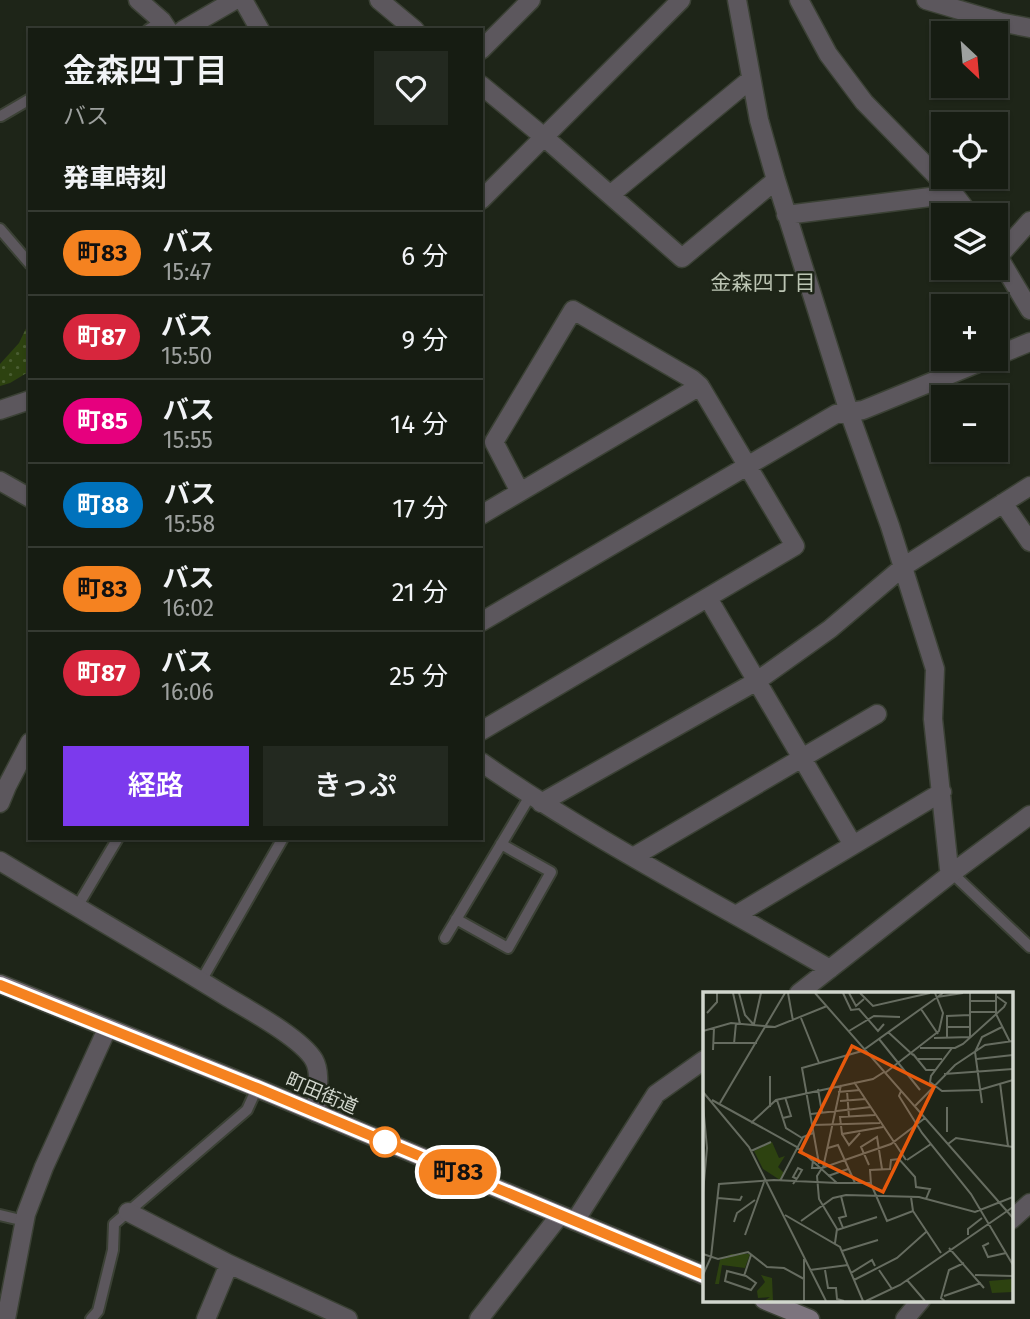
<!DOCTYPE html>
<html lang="ja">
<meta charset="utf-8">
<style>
body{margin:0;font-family:"Fira Sans","Noto Sans JP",sans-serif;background:#232920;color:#f1f3f6;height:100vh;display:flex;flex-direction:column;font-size:26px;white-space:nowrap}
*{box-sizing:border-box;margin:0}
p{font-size:23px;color:#9ea19f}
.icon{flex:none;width:38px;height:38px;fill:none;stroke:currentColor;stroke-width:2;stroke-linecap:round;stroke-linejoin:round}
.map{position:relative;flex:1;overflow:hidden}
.side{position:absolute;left:28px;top:28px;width:455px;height:812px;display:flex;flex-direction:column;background:#161c12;border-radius:0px;box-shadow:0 2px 5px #0004,0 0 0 2px #353a32}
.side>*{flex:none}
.badge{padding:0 14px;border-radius:23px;font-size:24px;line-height:46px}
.needle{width:46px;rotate:154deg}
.buttons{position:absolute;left:931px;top:21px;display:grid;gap:14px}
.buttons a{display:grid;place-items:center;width:77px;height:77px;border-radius:0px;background:#161c12;box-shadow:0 2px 5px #0004,0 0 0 2px #353a32;font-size:35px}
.map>.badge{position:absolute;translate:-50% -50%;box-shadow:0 0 0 4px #fff}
h2{padding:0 35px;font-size:26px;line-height:63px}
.round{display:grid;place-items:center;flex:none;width:74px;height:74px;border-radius:0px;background:#232920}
.summary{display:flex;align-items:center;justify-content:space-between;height:119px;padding:0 35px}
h1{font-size:33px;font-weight:600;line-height:52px}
.button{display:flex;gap:14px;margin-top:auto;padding:14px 35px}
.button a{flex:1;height:80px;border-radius:0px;background:#7c3aed;color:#fff;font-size:28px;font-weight:600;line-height:80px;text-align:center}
.button a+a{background:#232920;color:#f1f3f6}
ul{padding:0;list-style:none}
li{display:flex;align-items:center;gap:21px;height:84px;padding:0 35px;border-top:2px solid #353a32}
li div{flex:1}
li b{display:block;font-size:26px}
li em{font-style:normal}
li .badge{min-width:77px;font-weight:700;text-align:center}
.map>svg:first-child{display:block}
</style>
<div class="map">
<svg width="1030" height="1319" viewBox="0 0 1030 1319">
<defs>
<pattern id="park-dots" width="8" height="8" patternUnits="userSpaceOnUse" patternTransform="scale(1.75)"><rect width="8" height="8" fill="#2d4210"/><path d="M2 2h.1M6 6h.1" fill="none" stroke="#4a5d32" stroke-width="1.8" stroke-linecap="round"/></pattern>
</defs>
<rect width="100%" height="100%" fill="#1e2518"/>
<path fill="url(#park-dots)" d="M30,320v51l-20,12 -10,3v-22l19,-21z"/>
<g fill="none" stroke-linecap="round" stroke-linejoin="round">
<g stroke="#3b4135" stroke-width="14">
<path id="service" d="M148,30l14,-9
M1,116l29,-17
M0,229l30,35
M952,873l78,74
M77,907l41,-69
M456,919l52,29 43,-76 -50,-28
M445,938l85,-142
M201,981l82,-143
M0,1215l25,6
M91,1319l7,-8 15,-61 1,-26 133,-114 10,-22"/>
</g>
<g stroke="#3b4135" stroke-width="21">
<path id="minor" d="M138,0l24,21 6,9
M243,0l17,30
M379,0l36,30
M737,0l22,120 17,60 73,232 41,114 45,143 -2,50 16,150 3,4
M799,0l29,54 36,48 90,92 16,21
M926,0l74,22 30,6
M183,30l52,-30
M481,50l50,-50
M481,85l63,52 138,121 94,-78
M610,195l141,-116
M481,200l200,-200
M786,215l168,-21
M996,253l34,57
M998,257l32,-36
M996,356l34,-14
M0,410l30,-10
M0,481l30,17
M520,492l-26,-50 79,-132 119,69 8,7
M1003,503l27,39
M481,515l219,-129 95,160 -314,185
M708,598l145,247
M481,622l355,-208 27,-4 125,-51
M481,762c111,77 232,139 349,207
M541,803l216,-122 73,-52 73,-62 127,-81
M633,857l244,-143
M0,861c76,46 153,90 229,137 22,13 73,41 85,62 8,14 2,37 2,53
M736,915l206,-123
M799,993l153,-120 78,-58
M128,1212l101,52 119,55
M1011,1220l19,-17
M575,1221l81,-127 48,-34
M206,1319l23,-55
M479,1319l81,-104
M905,1319l16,-19"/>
</g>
<g stroke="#3b4135" stroke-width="21">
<path id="tertiary" d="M0,803l7,-17 23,-44
M6,1319l20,-105 18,-47 63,-138"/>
</g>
<g stroke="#3b4135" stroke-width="21">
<path id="secondary" d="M0,984l257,104 447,187
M764,1300l46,19"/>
</g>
<use href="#service" stroke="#5c575d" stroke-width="10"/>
<use href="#minor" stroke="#5c575d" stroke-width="18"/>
<use href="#tertiary" stroke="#5c575d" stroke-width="18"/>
<use href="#secondary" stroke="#7d747e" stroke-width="18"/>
</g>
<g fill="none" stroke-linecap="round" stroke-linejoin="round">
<g stroke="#fff" stroke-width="16">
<path id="line" d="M0,985l257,103 447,187"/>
</g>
<use href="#line" stroke="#f58220" stroke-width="10"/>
</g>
<circle fill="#fff" stroke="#f58220" stroke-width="3.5" cx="385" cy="1142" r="14"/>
<g text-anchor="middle" stroke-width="5" stroke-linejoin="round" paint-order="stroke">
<g font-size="19" fill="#d1d6cd" stroke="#1e2518">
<text transform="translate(322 1093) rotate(23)" y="7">町田街道</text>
</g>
<g font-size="21" fill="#bbc4b3" stroke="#1e2518">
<text x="763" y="290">金森四丁目</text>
</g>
</g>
<g transform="translate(703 992)">
<rect width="310" height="310" fill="#1e2518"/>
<path d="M310,287v13l-21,1 -3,-12z" fill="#2d4210"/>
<path d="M69,150l7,16 6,-2 -7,11 6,6 -4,7 -17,-11 -9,-18z" fill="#2d4210"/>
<path d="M28,262h19l-5,14 -23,-3 -3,19h-4l5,-24zM58,283l11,3 1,23h-9l6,-4 -12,1 -1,-7 8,-9z" fill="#2d4210"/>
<path fill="none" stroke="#666c60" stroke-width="2" d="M30,1l7,31M36,1l6,22 9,10M85,1l5,28M112,1l198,225M140,1l8,17 8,-1 19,22 6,-7M146,1l7,13 8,-7M157,1l13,13 57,-13M293,1v21l14,28M234,5l26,-4M267,9h26M218,17l17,25M267,20h26M4,21l10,-11v-9M98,26l18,45M51,32l7,-31M244,35h22M0,39l28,-8 44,4 52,-21M146,39l25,-15 26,1M185,40l25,23M231,46l36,-1v-44M244,46v-22l23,-1M176,47l41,51M10,51h44M31,52l2,-21M217,56h35l8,-4 41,-37 2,-4 -10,-7M249,56l-21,28 -1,6 12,9 37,-1 34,-10M10,58l1,-22M210,62l13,16h9M215,67h24M274,67l36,-4M182,81l54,-42 4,-18 -8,-20M241,82l69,-5M67,84v31M151,90l52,78M297,91l8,63M115,97l4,24M144,99l2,26M198,99l-2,5 23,37 49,61 42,71M0,100l46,55 77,154M135,100l22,-2M9,108l85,47 40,36h33M74,108l9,28 16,10M137,109l26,-2M17,111l65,-110M279,111l-7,-51 7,-15 20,-10M0,113l4,43 -4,45M212,114l40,-41 30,-20 28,-4M108,122l60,-7M172,123l-35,2 2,17 41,-7M80,126l8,-2 -6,-19M48,131l25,-23 97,-21 11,-7M110,133l67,-2M244,140v-25M139,142l7,11 11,-12M245,152l8,-6 57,9M125,156l10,-3 17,38M48,159l20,-9M110,168l-1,8h10l69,-24 34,-26M204,168l24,-16M116,172l-17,-96 60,-17 81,-58M166,173l-8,-18 16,-10 5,32M119,176l-5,8 2,23 18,30 -2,14M120,176l18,-83M125,184l20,-7M77,189l23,-44 10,-4M90,192l5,-7 4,-7 -4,-2 -5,9 4,2M138,204l5,20 -7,2 4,10M208,205l2,14 28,42M15,206l22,2 2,-4M210,219l-26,10 -16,-37 -1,-14 20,-1 1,-9 8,-1 16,18 1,10 14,2 -4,10M82,223l55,32 23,54M98,229l32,-23 13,-3 73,2 56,15 38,-15M31,230l3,-9 18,-13M134,238l40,-13M42,243l19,-53M265,243v-6l14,-11M286,251l-6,3 5,11 18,-4M246,256l35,40M139,259l36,-11M0,262l15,5 30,-7 19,15 17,1 20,11M107,278l38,-5M122,278l3,18h8l1,11 7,2M176,278l13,19M24,279l19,5 10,7 -5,7 -26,-9zM148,281l21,-13 3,6M0,283l8,-18 8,-73 55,-4 63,3M272,283l38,1M41,284l7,-21M151,288l43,-22 29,-26M204,288l18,21M241,304l37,-13M101,309v-42M163,309l34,-16 113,-78M242,309l-4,-3 8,-28 15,-7"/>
<path fill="#e8590c" fill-opacity="0.15" stroke="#e8590c" stroke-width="3.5" d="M149,54l82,41 -51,105 -83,-40z"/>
<rect width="310" height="310" fill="none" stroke="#d1d6cd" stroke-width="3.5"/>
</g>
</svg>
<div class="buttons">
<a><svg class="needle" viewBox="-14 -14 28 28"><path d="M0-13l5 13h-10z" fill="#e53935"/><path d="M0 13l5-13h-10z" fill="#9ea19f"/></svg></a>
<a><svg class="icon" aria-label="locate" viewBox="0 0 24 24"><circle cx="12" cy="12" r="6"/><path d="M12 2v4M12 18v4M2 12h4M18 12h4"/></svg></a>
<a><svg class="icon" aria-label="layers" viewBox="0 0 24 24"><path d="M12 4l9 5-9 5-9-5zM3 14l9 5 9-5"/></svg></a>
<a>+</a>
<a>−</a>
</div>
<b class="badge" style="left:458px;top:1172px;background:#f58220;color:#111">町83</b>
<section class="side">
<div class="summary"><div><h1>金森四丁目</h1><p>バス</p></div><a class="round"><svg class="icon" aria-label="heart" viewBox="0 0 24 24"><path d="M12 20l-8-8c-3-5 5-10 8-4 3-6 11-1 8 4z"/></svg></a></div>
<h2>発車時刻</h2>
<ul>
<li><span class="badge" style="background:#f58220;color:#111">町83</span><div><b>バス</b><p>15:47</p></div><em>6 分</em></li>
<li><span class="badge" style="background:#d7263d;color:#fff">町87</span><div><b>バス</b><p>15:50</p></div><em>9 分</em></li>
<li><span class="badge" style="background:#e6007e;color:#fff">町85</span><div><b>バス</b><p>15:55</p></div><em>14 分</em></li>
<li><span class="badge" style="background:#0072bc;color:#fff">町88</span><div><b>バス</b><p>15:58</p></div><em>17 分</em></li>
<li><span class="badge" style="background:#f58220;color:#111">町83</span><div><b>バス</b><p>16:02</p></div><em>21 分</em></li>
<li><span class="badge" style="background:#d7263d;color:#fff">町87</span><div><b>バス</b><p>16:06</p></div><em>25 分</em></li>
</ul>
<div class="button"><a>経路</a><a>きっぷ</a></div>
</section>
</div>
